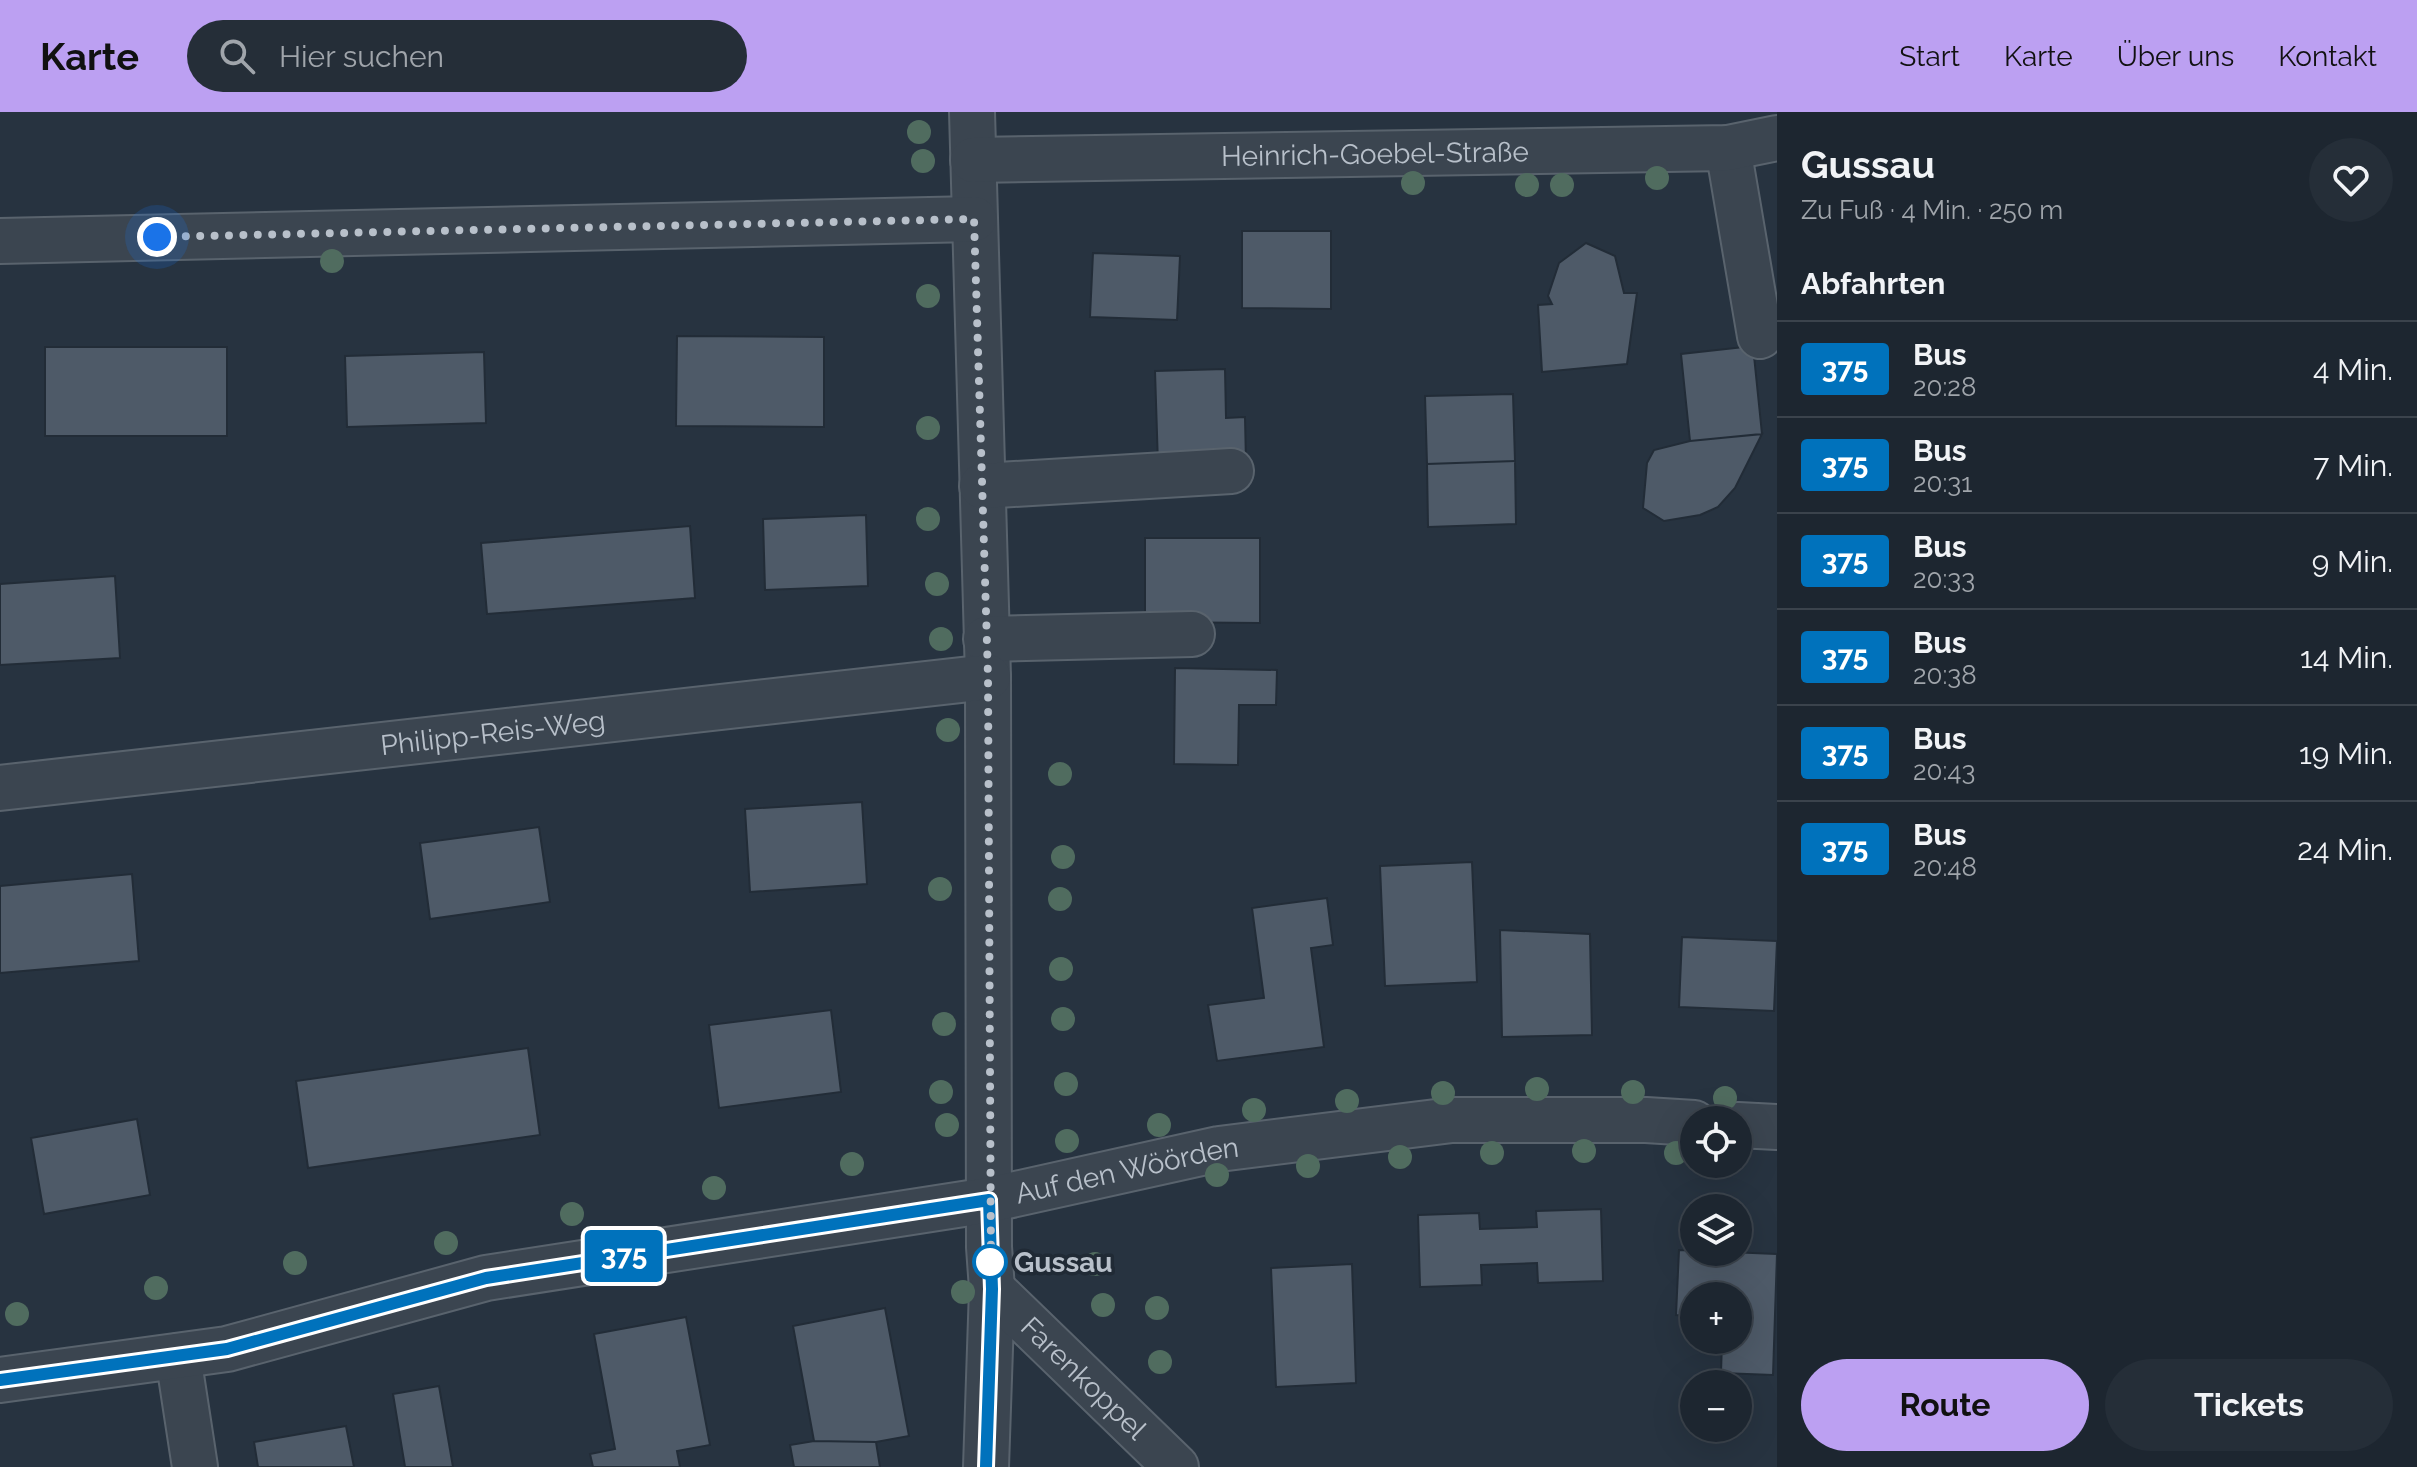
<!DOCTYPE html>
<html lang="de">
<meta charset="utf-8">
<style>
body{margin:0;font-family:Raleway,sans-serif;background:#252e38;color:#f1f3f6;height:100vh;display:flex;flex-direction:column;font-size:30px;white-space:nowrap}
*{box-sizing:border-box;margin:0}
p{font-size:26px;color:#a0a5ab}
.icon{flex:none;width:44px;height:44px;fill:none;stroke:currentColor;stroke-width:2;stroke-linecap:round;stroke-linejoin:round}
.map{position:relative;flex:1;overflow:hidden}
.drawer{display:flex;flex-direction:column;background:#1d2630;width:640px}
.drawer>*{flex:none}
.badge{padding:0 16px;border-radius:6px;font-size:28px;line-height:52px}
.controls{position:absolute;left:1680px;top:994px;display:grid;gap:16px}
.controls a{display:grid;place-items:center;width:72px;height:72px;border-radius:50%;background:#1d2630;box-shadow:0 8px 32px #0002,0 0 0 2px #3b434c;font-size:40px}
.you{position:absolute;width:40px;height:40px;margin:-20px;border:6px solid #fff;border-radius:50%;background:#1a73e8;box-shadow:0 0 0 12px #1a73e833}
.map>.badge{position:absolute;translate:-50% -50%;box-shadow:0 0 0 4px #fff}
h2{padding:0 24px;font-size:30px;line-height:72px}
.round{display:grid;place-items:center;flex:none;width:84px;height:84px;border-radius:42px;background:#252e38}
.summary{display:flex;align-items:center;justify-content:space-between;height:136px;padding:0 24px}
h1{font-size:38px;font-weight:700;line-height:60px}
.button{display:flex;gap:16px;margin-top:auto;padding:16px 24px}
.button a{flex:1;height:92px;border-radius:48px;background:#bca0f2;color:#111;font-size:32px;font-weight:700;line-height:92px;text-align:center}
.button a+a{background:#252e38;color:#f1f3f6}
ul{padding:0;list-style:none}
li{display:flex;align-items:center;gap:24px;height:96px;padding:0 24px;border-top:2px solid #3b434c}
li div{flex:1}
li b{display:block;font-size:30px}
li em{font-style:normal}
li .badge{min-width:88px;font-weight:700;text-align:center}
header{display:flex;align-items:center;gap:48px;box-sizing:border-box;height:112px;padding:0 40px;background:#bca0f2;color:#111}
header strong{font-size:38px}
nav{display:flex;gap:44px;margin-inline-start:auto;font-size:28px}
.search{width:560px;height:72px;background:#252e38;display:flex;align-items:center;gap:20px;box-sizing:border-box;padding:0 28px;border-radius:44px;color:#a0a5ab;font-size:30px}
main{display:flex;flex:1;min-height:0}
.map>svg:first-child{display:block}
</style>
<header>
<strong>Karte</strong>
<div class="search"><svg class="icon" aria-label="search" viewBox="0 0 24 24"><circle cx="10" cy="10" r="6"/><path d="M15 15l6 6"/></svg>Hier suchen</div>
<nav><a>Start</a><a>Karte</a><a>Über uns</a><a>Kontakt</a></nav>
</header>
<main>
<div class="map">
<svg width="1777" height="1355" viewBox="0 0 1777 1355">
<rect width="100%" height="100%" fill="#273340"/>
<path fill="#4e5a68" stroke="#222c37" stroke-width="2" d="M1242,119h89v78l-89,-1z
M1586,131l29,13 9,37h13l-10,71 -85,8 -4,-67 14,-1 -4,-8 11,-33z
M1093,141l87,3 -3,64 -87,-3z
M677,224l147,1v90l-148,-1z
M1753,234l9,88 -72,7 -9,-87z
M45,235h182v89h-182z
M484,240l2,71 -139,4 -2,-71z
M1225,257l1,49 19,-1 1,46 -88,2 -3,-94z
M1513,282l2,67 -88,3 -2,-68z
M1762,322l-27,54 -17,19 -18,8 -36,6 -21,-13 4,-45 7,-13 36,-9z
M1515,349l1,63 -88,3 -1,-63z
M866,403l2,71 -103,4 -2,-71z
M690,414l5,72 -208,16 -6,-71z
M1145,426h115v85l-115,-1z
M115,464l5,82 -120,7v-81z
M1175,556l102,2 -1,35h-37l-1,60 -64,-1z
M862,690l5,82 -117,8 -5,-83z
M539,715l11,75 -120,17 -10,-76z
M1472,750l5,120 -92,4 -5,-120z
M132,762l7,87 -139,12v-87z
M1327,786l6,47 -22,3 13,99 -107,14 -9,-56 56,-7 -12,-90z
M1500,818l90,4 2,101 -90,2z
M1682,825l95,4 -3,70 -95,-4z
M831,898l10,82 -122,16 -10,-83z
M528,936l12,87 -232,33 -12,-87z
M137,1007l13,76 -106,19 -13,-76z
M1601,1097l2,72 -65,2 -1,-20 -56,2 1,20 -62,2 -2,-72 61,-2 1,16 57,-2 -1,-16z
M1679,1138l98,4 -4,121 -52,-2 1,-33h16v-44h-44v20l-18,-1z
M1352,1152l4,119 -80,4 -5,-119z
M885,1196l24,128 -33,6 -62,-1 -21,-115z
M686,1205l24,128 -33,6 3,16h-87l-3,-13 25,-5 -21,-115z
M439,1274l14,81h-48l-12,-73z
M346,1314l8,41h-96l-4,-25z
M814,1329l62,1 4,25h-86l-4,-22z"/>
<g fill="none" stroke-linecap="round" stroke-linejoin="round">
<g stroke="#59636d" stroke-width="48">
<g id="minor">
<path d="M972,0l16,565 1,570 3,42 -6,178"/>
<path d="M1728,36l32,188"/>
<path id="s1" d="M973,48l755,-12 49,-10"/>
<path d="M0,129l974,-22"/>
<path d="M982,374l249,-15"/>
<path d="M986,527l206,-5"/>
<path id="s2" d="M0,676l988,-111"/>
<path d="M1738,1013l39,2"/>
<path id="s3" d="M992,1177l184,178"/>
<path d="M178,1244l17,111"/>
<path id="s4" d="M0,1268l227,-31 259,-71 503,-78 230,-51 233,-29h194l48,3"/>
</g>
</g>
<use href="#minor" stroke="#3b4550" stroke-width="44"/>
</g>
<g fill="#506c5f">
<circle cx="919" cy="20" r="12"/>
<circle cx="923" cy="49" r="12"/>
<circle cx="1657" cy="66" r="12"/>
<circle cx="1413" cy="71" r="12"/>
<circle cx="1527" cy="73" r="12"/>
<circle cx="1562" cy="73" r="12"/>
<circle cx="332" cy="149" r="12"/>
<circle cx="928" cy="184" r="12"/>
<circle cx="928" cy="316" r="12"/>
<circle cx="928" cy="407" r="12"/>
<circle cx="937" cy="472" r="12"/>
<circle cx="941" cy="527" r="12"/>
<circle cx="948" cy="618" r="12"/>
<circle cx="1060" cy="662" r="12"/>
<circle cx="1063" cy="745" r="12"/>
<circle cx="940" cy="777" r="12"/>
<circle cx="1060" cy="787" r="12"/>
<circle cx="1061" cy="857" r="12"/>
<circle cx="1063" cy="907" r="12"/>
<circle cx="944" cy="912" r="12"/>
<circle cx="1066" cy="972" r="12"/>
<circle cx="1537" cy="977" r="12"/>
<circle cx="941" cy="980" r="12"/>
<circle cx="1633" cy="980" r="12"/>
<circle cx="1443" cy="981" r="12"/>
<circle cx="1725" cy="986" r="12"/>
<circle cx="1347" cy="989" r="12"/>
<circle cx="1254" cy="998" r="12"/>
<circle cx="947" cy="1013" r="12"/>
<circle cx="1159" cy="1013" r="12"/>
<circle cx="1067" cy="1029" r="12"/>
<circle cx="1584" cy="1039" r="12"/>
<circle cx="1492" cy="1041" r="12"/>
<circle cx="1676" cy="1041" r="12"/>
<circle cx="1400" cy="1045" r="12"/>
<circle cx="852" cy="1052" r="12"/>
<circle cx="1308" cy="1054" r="12"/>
<circle cx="1217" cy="1063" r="12"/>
<circle cx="714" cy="1076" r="12"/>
<circle cx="572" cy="1102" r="12"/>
<circle cx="446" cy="1131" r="12"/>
<circle cx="295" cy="1151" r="12"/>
<circle cx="1095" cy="1152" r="12"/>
<circle cx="156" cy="1176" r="12"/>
<circle cx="963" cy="1180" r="12"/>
<circle cx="1103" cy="1193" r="12"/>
<circle cx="1157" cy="1196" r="12"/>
<circle cx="17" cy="1202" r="12"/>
<circle cx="1160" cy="1250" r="12"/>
</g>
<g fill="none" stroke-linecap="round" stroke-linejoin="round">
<g stroke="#fff" stroke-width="18">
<path id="line" d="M0,1268l227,-31 259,-71 503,-78 3,89 -6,178"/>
</g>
<use href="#line" stroke="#0072bc" stroke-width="12"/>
<path stroke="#b8c0ca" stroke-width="8" stroke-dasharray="0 14.4" d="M157,125l817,-18 14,458 3,591 -1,-6"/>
</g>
<circle fill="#fff" stroke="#0072bc" stroke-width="4" cx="990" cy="1150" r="16"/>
<g text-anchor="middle" stroke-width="7" stroke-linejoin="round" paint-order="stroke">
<g font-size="28" fill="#b8c0ca" stroke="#202a35">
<text dy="10" stroke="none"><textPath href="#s1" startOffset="402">Heinrich-Goebel-Straße</textPath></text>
<text dy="10" stroke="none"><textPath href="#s2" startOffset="496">Philipp-Reis-Weg</textPath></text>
<text dy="10" stroke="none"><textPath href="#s4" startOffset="1148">Auf den Wöörden</textPath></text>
<text dy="10" stroke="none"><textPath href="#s3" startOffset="128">Farenkoppel</textPath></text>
</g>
<g font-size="28" font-weight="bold" fill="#b8c0ca" stroke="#202a35" text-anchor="start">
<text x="1014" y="1160">Gussau</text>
</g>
</g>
</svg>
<div class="controls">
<a><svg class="icon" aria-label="locate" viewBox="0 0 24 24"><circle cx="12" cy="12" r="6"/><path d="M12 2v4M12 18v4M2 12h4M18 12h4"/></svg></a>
<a><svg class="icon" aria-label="layers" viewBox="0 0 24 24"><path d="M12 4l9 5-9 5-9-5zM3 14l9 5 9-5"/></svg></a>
<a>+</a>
<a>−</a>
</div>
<div class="you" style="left:157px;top:125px"></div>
<b class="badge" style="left:624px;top:1144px;background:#0072bc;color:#fff">375</b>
</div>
<section class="drawer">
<div class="summary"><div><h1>Gussau</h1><p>Zu Fuß · 4 Min. · 250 m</p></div><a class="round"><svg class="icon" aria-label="heart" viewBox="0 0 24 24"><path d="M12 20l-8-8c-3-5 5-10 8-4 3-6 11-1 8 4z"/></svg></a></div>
<h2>Abfahrten</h2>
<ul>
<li><span class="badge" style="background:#0072bc;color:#fff">375</span><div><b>Bus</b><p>20:28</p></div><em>4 Min.</em></li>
<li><span class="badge" style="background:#0072bc;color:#fff">375</span><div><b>Bus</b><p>20:31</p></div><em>7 Min.</em></li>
<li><span class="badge" style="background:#0072bc;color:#fff">375</span><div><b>Bus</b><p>20:33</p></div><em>9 Min.</em></li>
<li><span class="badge" style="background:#0072bc;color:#fff">375</span><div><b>Bus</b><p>20:38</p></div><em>14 Min.</em></li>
<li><span class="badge" style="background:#0072bc;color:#fff">375</span><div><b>Bus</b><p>20:43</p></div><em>19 Min.</em></li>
<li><span class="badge" style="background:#0072bc;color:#fff">375</span><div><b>Bus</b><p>20:48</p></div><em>24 Min.</em></li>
</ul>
<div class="button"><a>Route</a><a>Tickets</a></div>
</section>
</main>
